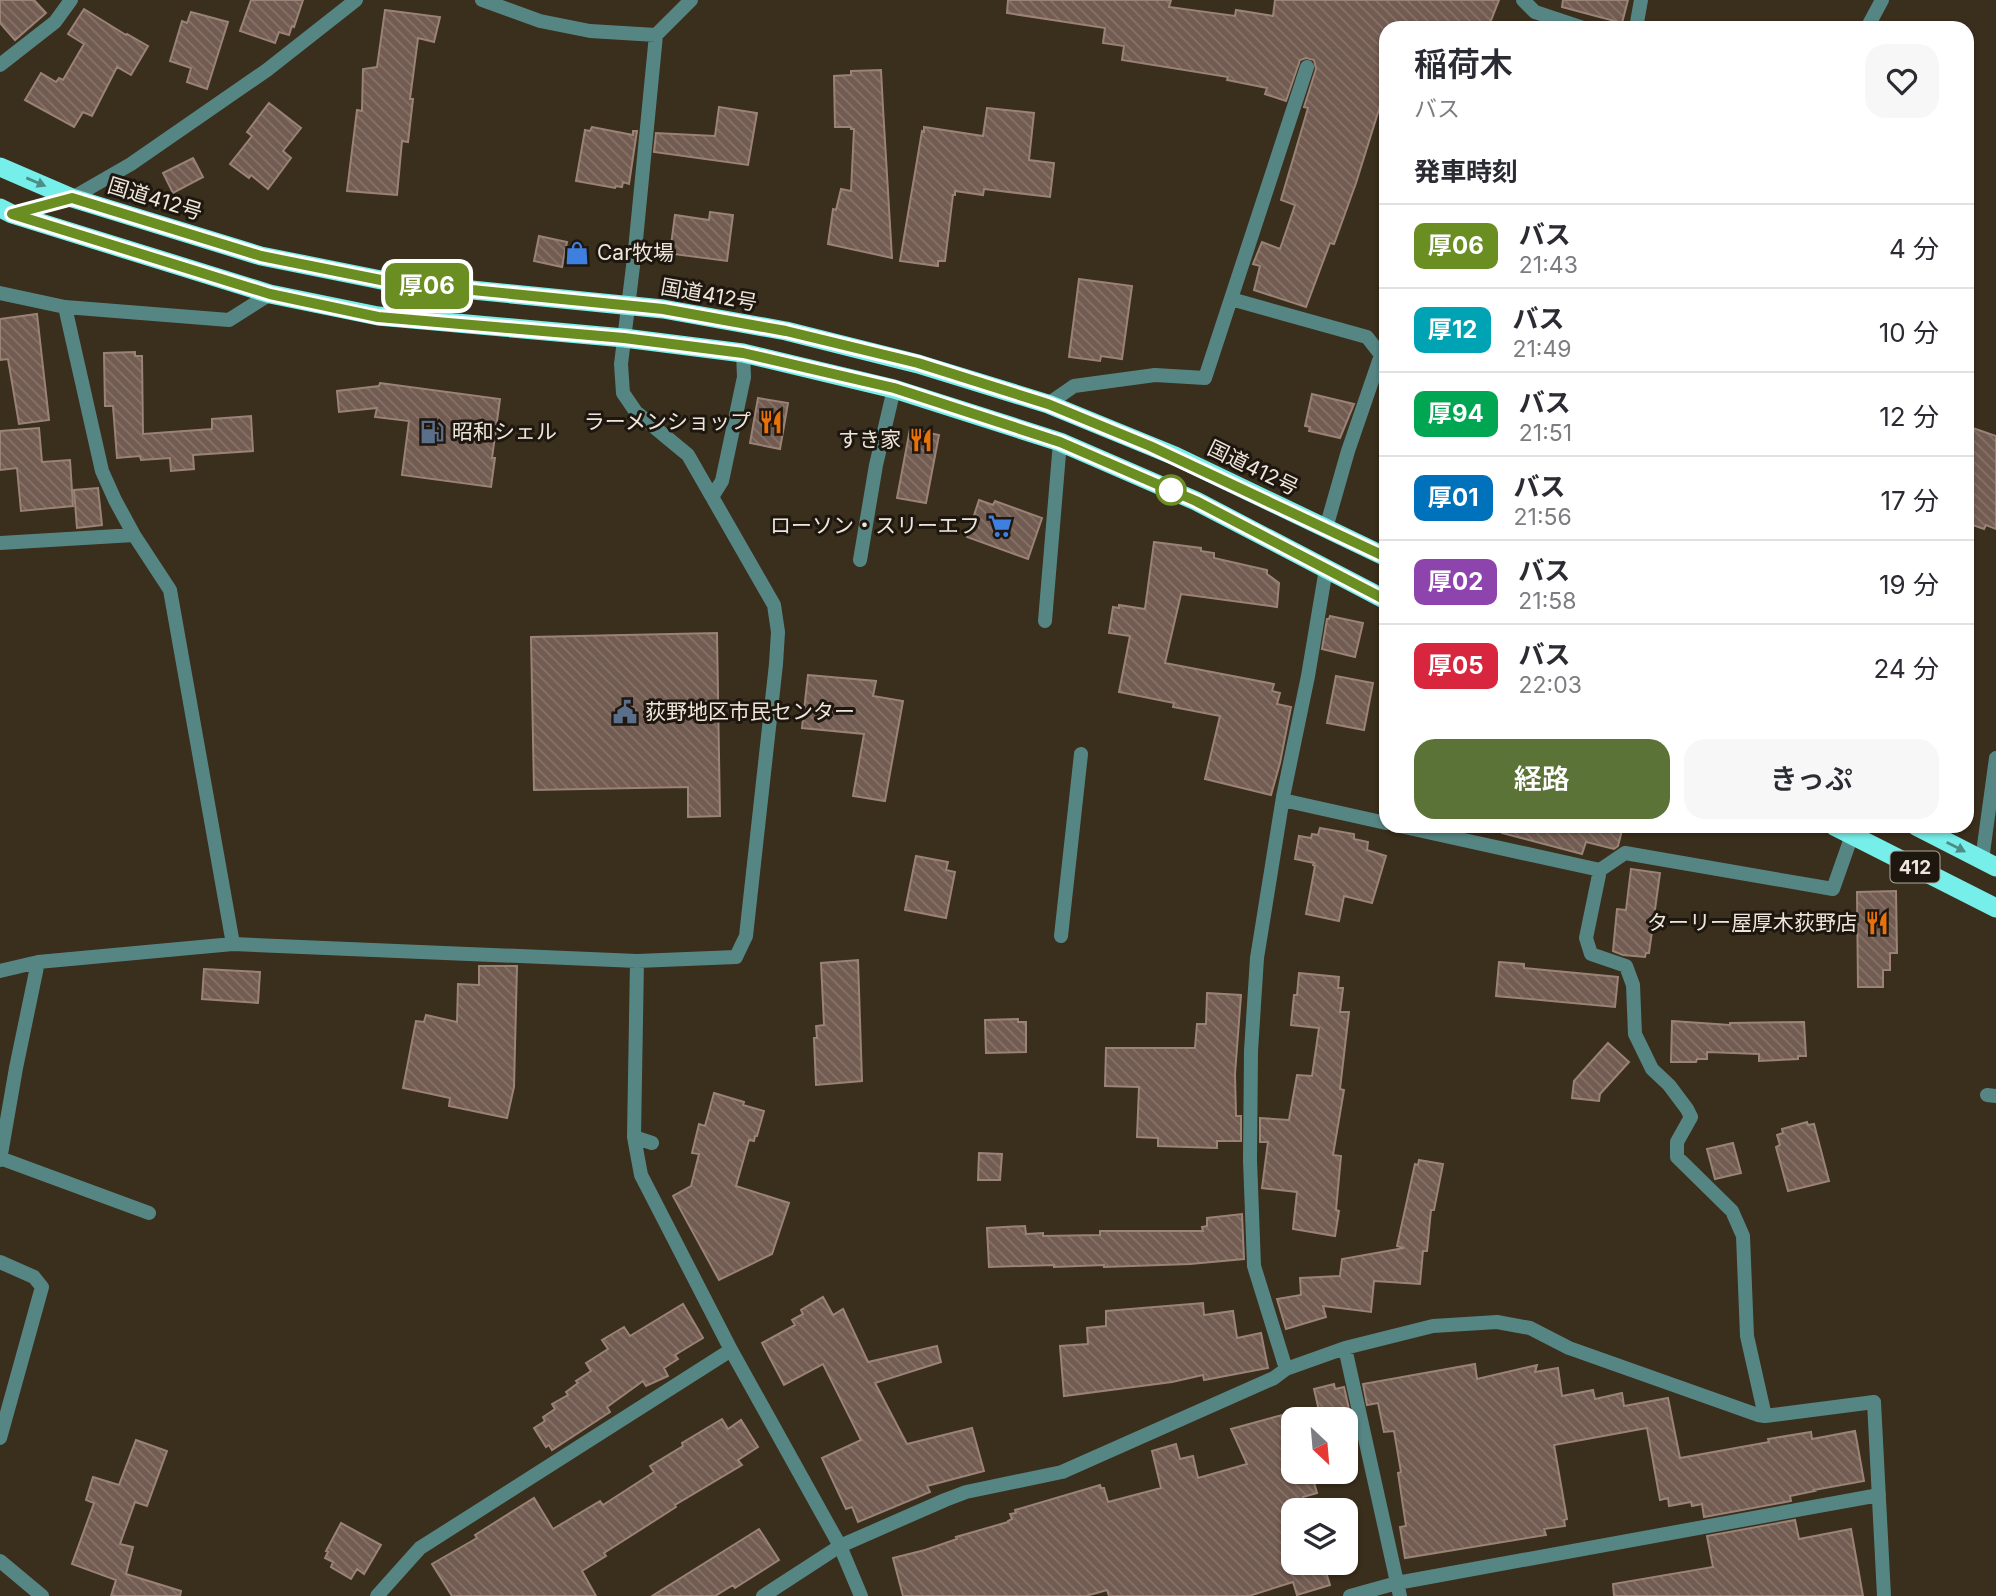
<!DOCTYPE html>
<html lang="ja">
<meta charset="utf-8">
<style>
body{margin:0;font-family:Inter,"Noto Sans JP",sans-serif;background:#f7f7f7;color:#2b2b33;height:100vh;display:flex;flex-direction:column;font-size:26px;white-space:nowrap}
*{box-sizing:border-box;margin:0}
p{font-size:23px;color:#7c7c81}
.icon{flex:none;width:38px;height:38px;fill:none;stroke:currentColor;stroke-width:2;stroke-linecap:round;stroke-linejoin:round}
.map{position:relative;flex:1;overflow:hidden}
.sheet{position:absolute;left:1379px;top:21px;width:595px;height:812px;display:flex;flex-direction:column;background:#fff;border-radius:21px;box-shadow:0 2px 5px #0004}
.sheet>*{flex:none}
.badge{padding:0 14px;border-radius:10px;font-size:24px;line-height:46px}
.needle{width:46px;rotate:154deg}
.tools{position:absolute;left:1281px;top:1407px;display:grid;gap:14px}
.tools a{display:grid;place-items:center;width:77px;height:77px;border-radius:14px;background:#fff;box-shadow:0 2px 5px #0004;font-size:35px}
.map>.badge{position:absolute;translate:-50% -50%;box-shadow:0 0 0 4px #fff}
h2{padding:0 35px;font-size:26px;line-height:63px}
.round{display:grid;place-items:center;flex:none;width:74px;height:74px;border-radius:21px;background:#f7f7f7}
.overview{display:flex;align-items:center;justify-content:space-between;height:119px;padding:0 35px}
h1{font-size:33px;font-weight:600;line-height:52px}
.action{display:flex;gap:14px;margin-top:auto;padding:14px 35px}
.action a{flex:1;height:80px;border-radius:21px;background:#5b7337;color:#fff;font-size:28px;font-weight:600;line-height:80px;text-align:center}
.action a+a{background:#f7f7f7;color:#2b2b33}
ul{padding:0;list-style:none}
li{display:flex;align-items:center;gap:21px;height:84px;padding:0 35px;border-top:2px solid #e1e1e2}
li div{flex:1}
li b{display:block;font-size:26px}
li em{font-style:normal}
li .badge{min-width:77px;font-weight:700;text-align:center}
.map>svg:first-child{display:block}
</style>
<div class="map">
<svg width="1996" height="1596" viewBox="0 0 1996 1596">
<defs>
<pattern id="building-back-hatch" width="6" height="6" patternUnits="userSpaceOnUse" patternTransform="scale(1.75)"><rect width="6" height="6" fill="#725b51"/><path d="M-1 5l2 2M0 0l6 6M5-1l2 2" fill="none" stroke="#867369"/></pattern>
</defs>
<rect width="100%" height="100%" fill="#3a2e1c"/>
<path fill="url(#building-back-hatch)" stroke="#9a8277" stroke-width="2" d="M0,0h34l12,13 -31,27 -15,-17z
M251,0h52l-9,27 -2,-1 -3,9 -10,-3 -4,11 -35,-12z
M1008,0h163l-2,7 66,9 1,-6 37,6 2,-16h224l-11,28h-102v59l-30,96 -22,61 -4,-1 -24,64 -52,-17 6,-24 -7,-2 9,-22 18,7 15,-44 -14,-5 27,-92 -4,-1 12,-38 -2,-9 -8,-2 -6,2 -14,41 -21,-7 2,-6 -40,-8 1,-3 -106,-17 2,-14 -21,-3 2,-15 -98,-15z
M1563,0h65l-6,23 -60,-16z
M84,9l42,26 1,-1 21,12 -17,29 -14,-8 -25,49 -9,-4 -9,15 -49,-27 16,-27 15,9 3,-4 4,2 21,-36 -16,-10z
M385,10l55,7 -6,25 -16,-4 -8,61h3l-5,43 -6,-1 -5,54 -50,-4 10,-81 5,1 1,-42 14,-2z
M191,12l37,10 -21,67 -20,-7 4,-14 -21,-7 12,-40 5,2z
M881,70l2,38 9,150 -64,-14 5,-35 3,1 5,-21 10,2 3,-62h-3v-2h-16l-1,-51 17,-1v-4z
M269,103l32,25 -18,23 8,7 -23,31 -17,-14 -2,3 -19,-14 22,-28 -5,-4z
M719,107l38,6 -9,52 -94,-13 2,-19 59,3z
M987,108l47,5 -5,47 25,3 -4,34 -66,-8 -1,6 -28,-4v4h-2l-8,66h-7v5l-38,-5 22,-130 2,1v-5l59,9z
M592,127l41,8v-4h4l-8,53 -6,-2 -1,5 -6,-1 -1,2 -39,-7 9,-51 5,1z
M193,158l10,19 -30,16 -10,-20z
M710,212l23,3 -6,46 -54,-7 1,-9h-3l4,-30 34,5z
M539,236l28,6 -5,25 -28,-6z
M1079,279l53,7 -10,73 -21,-3 -1,5 -31,-4z
M37,314l12,106 -30,4 -11,-65 -8,1v-41z
M135,352v4h7l1,78 69,-5v-10l39,-3 2,35 -60,4 1,14 -23,2 -1,-13 -29,2 -1,-4 -23,2 -4,-52h-8l-1,-53z
M380,383l120,16 -8,59h3l-4,29 -89,-12 7,-54 -34,-4 2,-9 -38,4 -2,-21 42,-5z
M1312,394l42,10 -14,34 -31,-7 1,-4 -5,-1z
M758,398l30,5 -8,46 -30,-6z
M1967,426l29,10v93l-10,-4 -2,4 -17,-6z
M39,428l3,34 28,-2 3,46 -52,5 -4,-43 -17,2v-39z
M910,429l29,6 -13,68 -29,-5z
M98,488l4,37 -25,3 -3,-38z
M979,500l14,5 2,-4 47,17 -14,41 -61,-22z
M1154,542l47,6v3l13,2v5l53,12v4l12,9 -2,24 -96,-13 -16,69 109,21 -2,7 8,2 -3,11 14,3 -11,56 -9,32 -66,-16 15,-63 -47,-9 1,-4 -55,-11 11,-56 -21,-3 4,-26 6,1v-3l26,4z
M1330,616l33,7 -8,34 -33,-8 5,-30h2z
M717,633l3,183 -32,1v-30l-154,3 -3,-153z
M808,675l68,6 -3,15 30,5 -18,100 -32,-5 11,-62 -62,-6z
M1336,676l37,7 -9,47 -37,-7z
M1503,826h120l-5,20 -4,3 -28,-7 -4,12 -80,-21z
M1320,828l34,6v5l14,3 -1,8 19,6 -14,47 -28,-7 -5,25 -33,-7 9,-48 -2,-1 1,-2 -19,-4 4,-23 12,2 1,-4 6,1z
M916,856l32,6 -2,8 9,2 -9,46 -41,-8z
M1631,869l29,4 -11,80h-3l-1,4 -22,-2 -10,-4 4,-42 9,1z
M1896,891l1,62h-7v17h-7v17h-25l-1,-95z
M858,960l4,121 -46,4 -2,-47h3l-1,-12 8,-1 -3,-62z
M1499,962l25,2v4l94,9 -3,30 -119,-11z
M479,966h38l-3,121 -7,31 -58,-12 1,-8 -47,-10 13,-67 8,1 2,-7 31,7 1,-38 21,1z
M204,969l56,3 -2,31 -56,-4z
M1299,973l40,4 -1,11h5l-3,24h9l-9,77 4,1 -11,65 8,1 -5,54 3,1 -4,25 -42,-7 4,-37 -35,-4 6,-46h-8v-24l29,2 8,-45 15,1 7,-48 -28,-3 3,-30h3z
M1207,993l34,2 -6,79 1,42h5v25h-24v7l-59,-2v-8l-21,-1 2,-50 -34,-1 1,-38h89l2,-24h9z
M1018,1019v3h8v30l-40,1 -1,-33z
M1672,1021l58,4v-2l74,-1 2,34h-8v3l-39,2v-7l-52,-2v7h-10l-1,3h-25z
M1608,1043l21,19 -29,32 -1,7 -27,-3 2,-17z
M714,1093l30,9 -1,3 21,6 -7,25h-2l-1,5 -5,-1 -13,46 53,17 -17,51 -53,26 -46,-84 18,-10 8,-32 -7,-1 7,-29 6,2z
M1807,1122l1,3 6,-1 15,57 -41,10 -12,-44 4,-2 -3,-10 6,-2 -1,-4z
M1733,1143l8,30 -26,6 -8,-30z
M979,1153l23,1 -2,26h-22z
M1419,1160l24,4 -9,46h-3l-4,41h-4l-3,33 -46,-3 -3,31 -48,-6 3,11 -40,12 -9,-30 24,-4 -1,-17 40,-2 2,-17 62,-11 -7,-2 18,-82 3,1z
M1242,1214l2,45 -54,5 -86,3v-2l-50,2v-2l-65,2 -2,-39 38,-2 1,8 17,-1v3l57,-1v-4h103l-1,-4 5,-1v-8z
M823,1297l10,18 10,-6 25,53 69,-16 4,16 -66,21 32,61 65,-16 12,43 -57,15 3,6 -72,30 -6,-15 -6,2 -24,-51 39,-18 -38,-76 -39,21 -22,-42 33,-18 -3,-5 11,-6 -2,-4z
M1203,1303l1,12 29,-4 4,27 24,-5 7,35 -64,12 -1,-5 -31,7 -108,14 -4,-50 28,-2 -1,-16 19,-2v-15z
M683,1304l20,34 -28,17 3,4 -14,9 4,8 -22,10 -3,-5 -36,26 3,5 -58,38 -3,-5 -3,2 -12,-19 11,-7 -2,-4 12,-8 -3,-5 16,-9 -2,-3 12,-9 -2,-2 15,-10 -5,-8 22,-14 -6,-9 22,-13 6,9z
M1475,1364l2,15 60,-14 -2,7 23,-4 4,28 31,-6 2,9 27,-6 2,13 44,-8 12,60 89,-16 -1,-3 43,-7 1,7 43,-8 9,50 -50,9 1,1 -25,5 1,5 -87,16 -2,-13 -10,2 -1,-4 -22,4 -1,-8 -8,2 -13,-72 -93,17 13,74 -3,1 1,6 -21,3 2,6 -141,23 -5,-31 6,-1 -8,-53 3,-1 -7,-41 -10,1 -6,-29 -11,2 -4,-21z
M1334,1384l1,5 9,-2 5,22 -29,6 -6,-26z
M1293,1412v60h18l6,21 -14,4 4,13h-14v53h45l1,5 -13,4 4,13 -33,10 -4,-13 -44,14h-140l-2,-6 -21,6h-183l-10,-38 32,-8 32,-11 -1,-2 52,-15v-1l4,-2 -2,-5 6,-1 -1,-3 85,-25 1,3h3l4,14 53,-14 -9,-37 24,-7 4,15 13,-3 5,22 49,-14 -16,-35z
M722,1419l6,10 13,-9 17,27 -20,13 4,5 -67,40 1,2 -72,46 2,3 -24,15 14,25h-144l-20,-32 45,-26 -2,-3 59,-37 19,31 47,-28 3,4 51,-33 -4,-6 33,-20 -1,-3z
M136,1440l31,11 -20,55 -12,-4 -15,42 13,3 -7,27 55,17 -1,5h-69l5,-16 -44,-16 22,-61 -8,-3 7,-23 26,8z
M1795,1520l4,19 52,-10 12,67h-249l-1,-12 100,-17 -6,-31z
M341,1523l40,22 -17,29 -7,-5 -6,10 -20,-12 2,-5 -8,-4 3,-6 -2,-1z
M759,1529l20,31 -44,28 -2,-3 -18,11h-63z"/>
<g fill="none" stroke-linecap="round" stroke-linejoin="round">
<path stroke="#568684" stroke-width="14" d="M482,0l58,21 50,10 66,4
M1523,0l12,12 48,16
M1636,28l5,-28
M0,65l55,-43 16,-22
M13,214l59,-16 59,-34 136,-94 89,-70
M0,293l65,14 164,13 41,-26
M1231,299l136,38 14,18
M65,307l37,164 13,29 19,35 36,55 63,354
M1048,404l26,-18 81,-11 50,3 102,-311
M712,497l10,-16 22,-104 -1,-24
M1326,528l22,-77 33,-96 5,2
M0,543l134,-8
M860,560l16,-95 18,-76
M1045,621l15,-179
M1283,797l4,4 99,22
M1400,826l200,44 25,-17 208,36 19,-54
M1982,860l14,-102
M1600,870l-14,68 5,16 35,12 7,19 2,49 17,35 17,16 18,24 4,8 -14,25v15l55,54 11,25 4,100 18,80
M1061,936l20,-182
M637,961l-3,176 7,38 90,175 109,196
M0,971l38,-9
M1987,1095l9,1
M634,1137l18,6
M0,1158l149,55
M0,1160l16,-92 22,-106 195,-18 404,17 99,-4 10,-21 30,-272 2,-32 -4,-27 -86,-150 -52,-43 -13,-19 -2,-29 14,-114 21,-215 35,-35
M0,1262l34,15 8,10 -42,151
M1345,1348l55,248
M1286,1369l-32,-103 -4,-106 1,-109 6,-93 26,-161 25,-121 18,-107
M0,1561l42,35
M377,1596l43,-48 311,-198
M763,1596l77,-50 105,-46 21,-8 96,-20 212,-94 12,-9 59,-21 88,-22 64,-4 33,6 39,20 189,67 7,1 109,-14 10,194
M1350,1596l47,-13 482,-88"/>
<path stroke="#568684" stroke-width="14" d="M1867,28l15,-28
M840,1546l21,50"/>
<path stroke="#76eee9" stroke-width="19" d="M0,167l72,31 189,58 130,26 272,27 123,22 132,33 130,40 127,52 211,101
M0,208l12,6 258,80 108,22 246,22 119,15 151,36 166,53 136,59 190,99
M1834,826l162,82
M1916,826l80,41"/>
</g>
<defs><path id="oneway-solid" d="M-6-.8H1V-3.2L6.5 0L1 3.2V.8H-6Z" transform="scale(1.75)"/></defs>
<g fill="#4e8d87">
<use href="#oneway-solid" transform="translate(36 182) rotate(23)"/>
<use href="#oneway-solid" transform="translate(1956 847) rotate(27)"/>
</g>
<g fill="none" stroke-linecap="round" stroke-linejoin="round">
<g stroke="#fff" stroke-width="16">
<path id="line" d="M1386,557l-236,-111 -102,-42 -130,-41 -132,-32 -123,-22 -272,-27 -130,-26 -189,-58 -60,16 258,80 108,23 246,21 119,15 151,35 166,54 136,59 190,99"/>
</g>
<use href="#line" stroke="#6b8e23" stroke-width="10"/>
</g>
<defs>
<g id="shop-bare" transform="scale(1.89)"><path d="M-5-2.5h2.3a2.7 3.5 0 0 1 5.4 0H5L5.5 6h-11ZM-1.5-2.5h3a1.5 2.3 0 0 0-3 0Z" fill="#3f7fe0" stroke="#1d170f" stroke-width="2.5" paint-order="stroke"/></g>
<g id="restaurant-bare" transform="scale(1.89)"><path d="M-5-6h1v4h1v-4h1v4h1v-4h1v5L-1.5 .5V6h-2V.5L-5-1ZM5-6V6H3V1.5H1.5Q1.5-4 5-6Z" fill="#e8710a" stroke="#1d170f" stroke-width="2.5" paint-order="stroke"/></g>
<g id="fuel-bare" transform="scale(1.89)"><path d="M-5.5-6h7V0h2V4h1.3V-2.5L3-4.5l.8-.8L6-3V5H2.5V1h-1V6h-7ZM-4.2-4.7v3.2H.2V-4.7Z" fill="#5c6f8a" stroke="#1d170f" stroke-width="2.5" paint-order="stroke"/></g>
<g id="supermarket-bare" transform="scale(1.89)"><path d="M-6-5.5h2.5l.6 2H6L4.5 2H-2.5L-4.4-4H-6ZM-1.5 3.2a1.3 1.3 0 1 0 .1 0ZM3 3.2a1.3 1.3 0 1 0 .1 0Z" fill="#3f7fe0" stroke="#1d170f" stroke-width="2.5" paint-order="stroke"/></g>
<g id="civic-bare" transform="scale(1.89)"><path d="M-.6-6.5H3V-4.5H.6V-3L4-1V1h2V6H-6V1h2V-1L-.6-3ZM-1.2 2.5V6h2.4V2.5Z" fill="#5c6f8a" stroke="#1d170f" stroke-width="2.5" paint-order="stroke"/></g>
</defs>
<g fill-rule="evenodd">
<use href="#shop-bare" x="577" y="253"/>
<use href="#restaurant-bare" x="771" y="422"/>
<use href="#fuel-bare" x="432" y="432"/>
<use href="#restaurant-bare" x="921" y="440"/>
<use href="#supermarket-bare" x="1000" y="526"/>
<use href="#civic-bare" x="625" y="712"/>
<use href="#restaurant-bare" x="1877" y="923"/>
</g>
<circle fill="#fff" stroke="#6b8e23" stroke-width="3.5" cx="1171" cy="490" r="14"/>
<g text-anchor="middle" stroke-width="6" stroke-linejoin="round" paint-order="stroke">
<rect fill="#1d170f" stroke="#afa89e" stroke-width="2" x="1890.5" y="851.5" width="49" height="31" rx="5"/>
<g font-size="19" font-weight="bold" fill="#eee6db">
<text x="1915" y="874">412</text>
</g>
<g font-size="21" fill="#eee6db" stroke="#1d170f">
<text transform="translate(155 199) rotate(17)" y="7">国道412号</text>
<text transform="translate(709 295) rotate(10)" y="7">国道412号</text>
<text transform="translate(1253 468) rotate(26)" y="7">国道412号</text>
</g>
<g font-size="21" fill="#eee6db" stroke="#1d170f" text-anchor="end">
<text x="597" y="260" text-anchor="start">Car牧場</text>
<text x="751" y="429">ラーメンショップ</text>
<text x="452" y="439" text-anchor="start">昭和シェル</text>
<text x="901" y="447">すき家</text>
<text x="980" y="533">ローソン・スリーエフ</text>
<text x="645" y="719" text-anchor="start">荻野地区市民センター</text>
<text x="1857" y="930">ターリー屋厚木荻野店</text>
</g>
</g>
</svg>
<div class="tools">
<a><svg class="needle" viewBox="-14 -14 28 28"><path d="M0-13l5 13h-10z" fill="#e53935"/><path d="M0 13l5-13h-10z" fill="#7c7c81"/></svg></a>
<a><svg class="icon" aria-label="layers" viewBox="0 0 24 24"><path d="M12 4l9 5-9 5-9-5zM3 14l9 5 9-5"/></svg></a>
</div>
<b class="badge" style="left:427px;top:286px;background:#6b8e23;color:#fff">厚06</b>
<section class="sheet">
<div class="overview"><div><h1>稲荷木</h1><p>バス</p></div><a class="round"><svg class="icon" aria-label="heart" viewBox="0 0 24 24"><path d="M12 20l-8-8c-3-5 5-10 8-4 3-6 11-1 8 4z"/></svg></a></div>
<h2>発車時刻</h2>
<ul>
<li><span class="badge" style="background:#6b8e23;color:#fff">厚06</span><div><b>バス</b><p>21:43</p></div><em>4 分</em></li>
<li><span class="badge" style="background:#00a3b4;color:#fff">厚12</span><div><b>バス</b><p>21:49</p></div><em>10 分</em></li>
<li><span class="badge" style="background:#00a651;color:#fff">厚94</span><div><b>バス</b><p>21:51</p></div><em>12 分</em></li>
<li><span class="badge" style="background:#0072bc;color:#fff">厚01</span><div><b>バス</b><p>21:56</p></div><em>17 分</em></li>
<li><span class="badge" style="background:#8e44ad;color:#fff">厚02</span><div><b>バス</b><p>21:58</p></div><em>19 分</em></li>
<li><span class="badge" style="background:#d7263d;color:#fff">厚05</span><div><b>バス</b><p>22:03</p></div><em>24 分</em></li>
</ul>
<div class="action"><a>経路</a><a>きっぷ</a></div>
</section>
</div>
